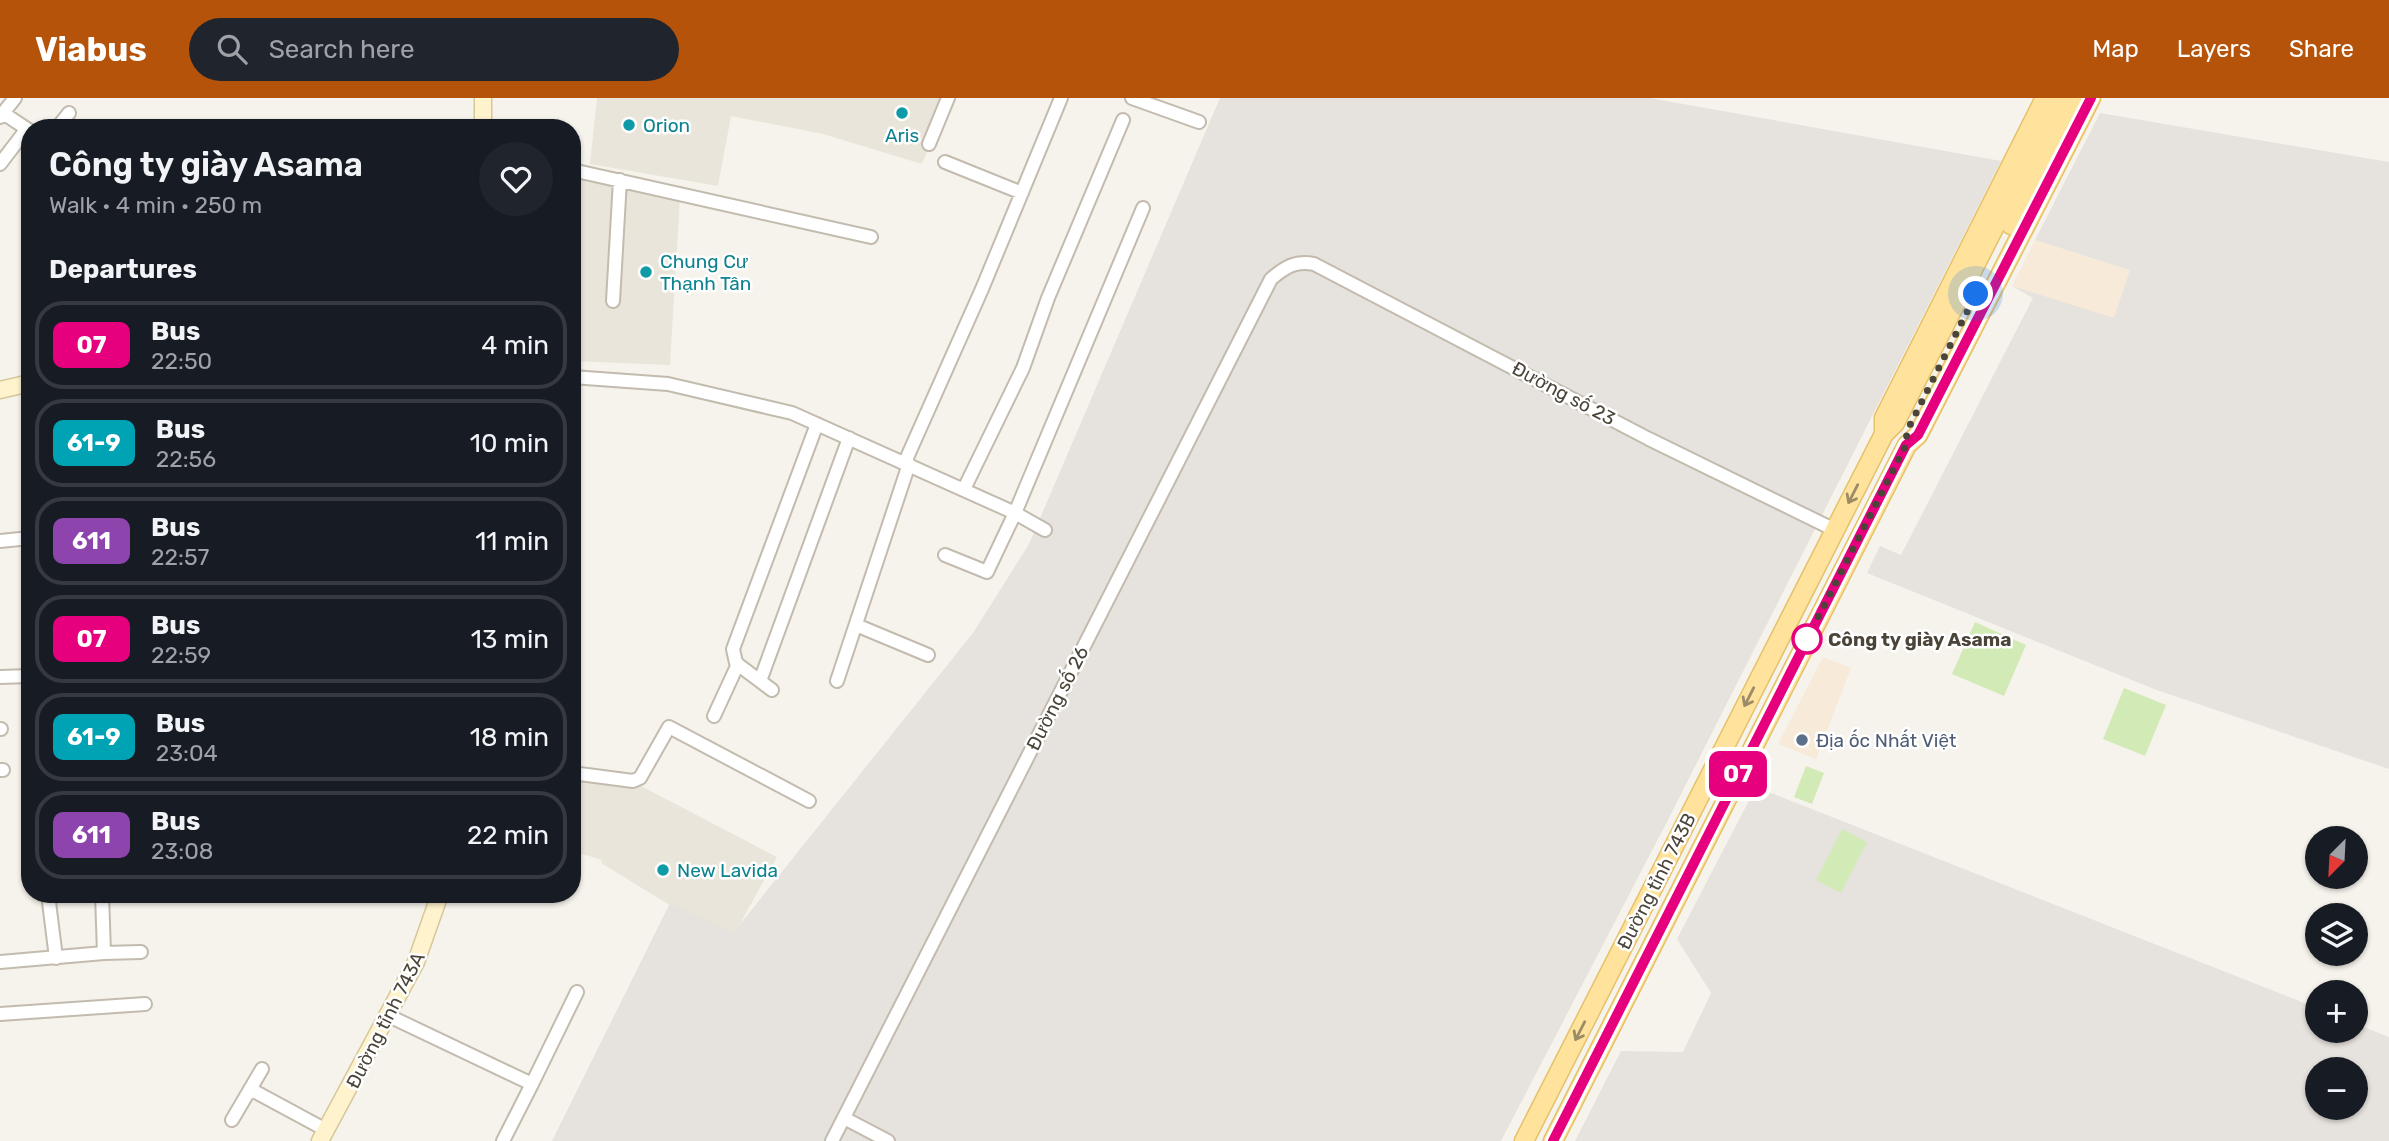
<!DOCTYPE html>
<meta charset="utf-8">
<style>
body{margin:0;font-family:Rubik,sans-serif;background:#20242c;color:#f1f3f6;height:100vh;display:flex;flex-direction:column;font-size:26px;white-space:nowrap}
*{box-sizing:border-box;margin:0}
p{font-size:23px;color:#9ea1a6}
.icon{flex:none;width:38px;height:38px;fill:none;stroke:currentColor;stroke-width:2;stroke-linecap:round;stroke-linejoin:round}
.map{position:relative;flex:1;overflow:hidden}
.details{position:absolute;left:21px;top:21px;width:560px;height:784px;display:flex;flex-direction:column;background:#171b24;border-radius:28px;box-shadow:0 2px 5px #0004}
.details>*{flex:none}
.badge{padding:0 14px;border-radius:10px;font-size:24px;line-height:46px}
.needle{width:46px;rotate:204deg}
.tools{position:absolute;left:2305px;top:728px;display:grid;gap:14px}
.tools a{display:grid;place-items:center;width:63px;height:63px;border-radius:50%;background:#171b24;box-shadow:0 2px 5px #0004;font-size:35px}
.you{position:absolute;width:35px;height:35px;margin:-18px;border:5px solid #fff;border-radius:50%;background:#1a73e8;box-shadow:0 0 0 10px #1a73e833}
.map>.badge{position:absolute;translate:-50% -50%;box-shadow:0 0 0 4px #fff}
h2{padding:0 28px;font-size:26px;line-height:63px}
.round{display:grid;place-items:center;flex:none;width:74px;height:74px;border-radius:37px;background:#20242c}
.headline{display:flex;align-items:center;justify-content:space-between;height:119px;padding:0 28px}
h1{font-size:33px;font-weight:600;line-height:52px}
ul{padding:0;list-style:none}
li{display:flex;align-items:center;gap:21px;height:88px;margin:0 14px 10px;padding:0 14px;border:4px solid #363941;border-radius:28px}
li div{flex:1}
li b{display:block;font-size:26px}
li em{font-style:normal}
li .badge{min-width:77px;font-weight:700;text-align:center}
header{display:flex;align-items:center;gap:42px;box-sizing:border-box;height:98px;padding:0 35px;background:#b45309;color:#fff}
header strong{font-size:33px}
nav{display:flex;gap:38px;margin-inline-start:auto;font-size:24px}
.search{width:490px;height:63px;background:#20242c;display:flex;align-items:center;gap:18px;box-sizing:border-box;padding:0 24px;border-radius:38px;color:#9ea1a6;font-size:26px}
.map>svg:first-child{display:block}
</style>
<header>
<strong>Viabus</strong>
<div class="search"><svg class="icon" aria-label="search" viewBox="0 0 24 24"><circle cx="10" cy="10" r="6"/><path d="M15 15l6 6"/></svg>Search here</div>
<nav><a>Map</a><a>Layers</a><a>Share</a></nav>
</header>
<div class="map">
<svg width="2389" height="1043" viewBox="0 0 2389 1043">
<rect width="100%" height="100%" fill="#f6f3ec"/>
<path fill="#eae5da" d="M597,0h353l-28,66 -99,-30 -92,-18 -13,70 -128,-22z
M572,76l108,22 -10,169 -98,-4z
M572,679l69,9 136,71 -47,85 -129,-79 1,-3 -30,-9z"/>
<path fill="#f7ead8" d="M2035,142l95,30 -16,49 -102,-33z
M1823,559l28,11 -35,91 -38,-15z"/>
<path fill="#e6e2dd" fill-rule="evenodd" d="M1220,0h430l351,63 -329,651 -171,329h-949l118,-238 63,30 240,-300 56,-89z
M2100,15l289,49v607l-235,-80 -287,-116 13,-27 21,9 132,-257 -21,-12 102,32 16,-48 -95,-30z
M1756,689l561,221v23h39v-7l33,13v104h-814l46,-90 62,1 28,-59 -34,-54zM2317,971h39v39h-39z"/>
<path fill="#d2eab5" d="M1975,524l51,23 -22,51 -52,-22z
M2124,590l42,17 -21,51 -42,-17z
M1806,668l18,7 -12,31 -18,-7z
M1842,731l25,13 -26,51 -25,-13z"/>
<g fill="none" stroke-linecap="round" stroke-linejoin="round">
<g stroke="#c2bbae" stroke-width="16">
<path id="street" d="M1132,0l67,24
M3,15l27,18
M0,19l15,-19
M57,30l12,-15
M929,46l19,-46
M945,64l77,31
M0,66l26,-34
M572,72l299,67
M613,203l7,-121
M572,279l96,7 124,29 223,100 128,-305
M905,364l77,-173 79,-191
M964,391l59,-121 25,-70 75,-178
M0,443l30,-3
M945,457l42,17 28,-59 30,17
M856,527l72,30
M0,579l30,-1
M760,583l89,-243
M837,583l72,-217
M772,592l-36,-27 -3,-14 84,-225
M714,618l24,-52
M0,631h1
M0,672h3
M572,675l61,8 7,-3 29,-51 140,74
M48,796l8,64
M104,855l37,-1
M0,864l104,-9 -2,-59
M0,916l145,-10
M389,918l143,68 -29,57
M532,986l45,-92
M250,991l76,41
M844,1020l44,23
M232,1022l30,-51
M832,1043l439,-862c14,-12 25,-19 43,-15l335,175 186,91"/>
</g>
<g stroke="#d6c79b" stroke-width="19">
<path id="secondary" d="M483,0v30
M0,292l30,-7
M320,1043l96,-179 24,-68"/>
</g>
<g stroke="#e6c16a" stroke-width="21">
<path id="primary" d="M2011,127l65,-127
M1884,336v-16l161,-320
M1524,1043l311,-611 49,-96 11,-11 165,-325
M1553,1043l354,-696 11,-10 173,-337"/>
</g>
<use href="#street" stroke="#fff" stroke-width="12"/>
<use href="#secondary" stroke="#fff3cd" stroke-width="16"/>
<use href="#primary" stroke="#ffe39c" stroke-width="18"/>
</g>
<defs><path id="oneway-shaft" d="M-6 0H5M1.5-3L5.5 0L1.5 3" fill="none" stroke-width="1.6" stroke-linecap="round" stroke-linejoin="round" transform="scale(1.75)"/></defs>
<g stroke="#9c8c66">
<use href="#oneway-shaft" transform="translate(1853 396) rotate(117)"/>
<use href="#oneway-shaft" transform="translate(1749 599) rotate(117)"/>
<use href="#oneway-shaft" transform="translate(1580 933) rotate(117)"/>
</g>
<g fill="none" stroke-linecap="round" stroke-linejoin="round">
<g stroke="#fff" stroke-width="16">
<path id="line" d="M1553,1043l353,-696 12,-10 173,-337"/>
</g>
<use href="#line" stroke="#e6007e" stroke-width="10"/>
<path stroke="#4b4439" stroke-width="7" stroke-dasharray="0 12.6" d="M1807,541l99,-194 1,-14 69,-137"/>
</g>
<g fill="#0f9aa8" stroke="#fff" stroke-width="2.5">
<circle cx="902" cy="15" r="7"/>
<circle cx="629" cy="27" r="7"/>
<circle cx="646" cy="174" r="7"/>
<circle cx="663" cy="772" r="7"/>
</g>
<circle fill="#fff" stroke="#e6007e" stroke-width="3.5" cx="1807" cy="541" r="14"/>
<circle fill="#5c6f8a" stroke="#fff" stroke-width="2.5" cx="1802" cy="642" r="7"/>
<g text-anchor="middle" stroke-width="5" stroke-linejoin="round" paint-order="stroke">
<g font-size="19" fill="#0d838f" stroke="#fff" text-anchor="start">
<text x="643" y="34">Orion</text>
<text x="902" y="44" text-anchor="middle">Aris</text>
<text x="660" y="170">Chung Cư<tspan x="660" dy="22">Thạnh Tân</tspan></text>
<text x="677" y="779">New Lavida</text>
</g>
<g font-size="19" fill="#4b4439" stroke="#fff">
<text transform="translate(1564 295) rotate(28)" y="7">Đường số 23</text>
<text transform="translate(1057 600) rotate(-63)" y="7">Đường số 26</text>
<text transform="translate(1656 783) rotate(-63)" y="7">Đường tỉnh 743B</text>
<text transform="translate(385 922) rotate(-63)" y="7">Đường tỉnh 743A</text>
</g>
<g font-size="19" font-weight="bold" fill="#4b4439" stroke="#fff" text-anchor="start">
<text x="1828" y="548">Công ty giày Asama</text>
</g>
<g font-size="19" fill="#4e5e75" stroke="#fff" text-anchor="start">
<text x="1816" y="649">Địa ốc Nhất Việt</text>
</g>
</g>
</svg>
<div class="tools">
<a><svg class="needle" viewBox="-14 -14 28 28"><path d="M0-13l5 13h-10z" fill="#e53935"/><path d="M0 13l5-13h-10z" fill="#9ea1a6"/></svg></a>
<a><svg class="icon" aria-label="layers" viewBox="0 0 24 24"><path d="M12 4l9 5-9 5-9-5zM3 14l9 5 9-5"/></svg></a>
<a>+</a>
<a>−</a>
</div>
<div class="you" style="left:1976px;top:196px"></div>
<b class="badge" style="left:1738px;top:676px;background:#e6007e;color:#fff">07</b>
<section class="details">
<div class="headline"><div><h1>Công ty giày Asama</h1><p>Walk · 4 min · 250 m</p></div><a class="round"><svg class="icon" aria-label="heart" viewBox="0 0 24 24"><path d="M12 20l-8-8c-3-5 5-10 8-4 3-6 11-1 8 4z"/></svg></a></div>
<h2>Departures</h2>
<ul>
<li><span class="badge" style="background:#e6007e;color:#fff">07</span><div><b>Bus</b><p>22:50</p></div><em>4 min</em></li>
<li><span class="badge" style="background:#00a3b4;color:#fff">61-9</span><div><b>Bus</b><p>22:56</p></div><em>10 min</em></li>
<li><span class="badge" style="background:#8e44ad;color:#fff">611</span><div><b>Bus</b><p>22:57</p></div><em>11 min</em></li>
<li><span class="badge" style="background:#e6007e;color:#fff">07</span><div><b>Bus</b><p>22:59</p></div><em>13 min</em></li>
<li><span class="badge" style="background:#00a3b4;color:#fff">61-9</span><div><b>Bus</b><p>23:04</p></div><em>18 min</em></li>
<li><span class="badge" style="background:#8e44ad;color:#fff">611</span><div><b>Bus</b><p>23:08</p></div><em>22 min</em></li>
</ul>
</section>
</div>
